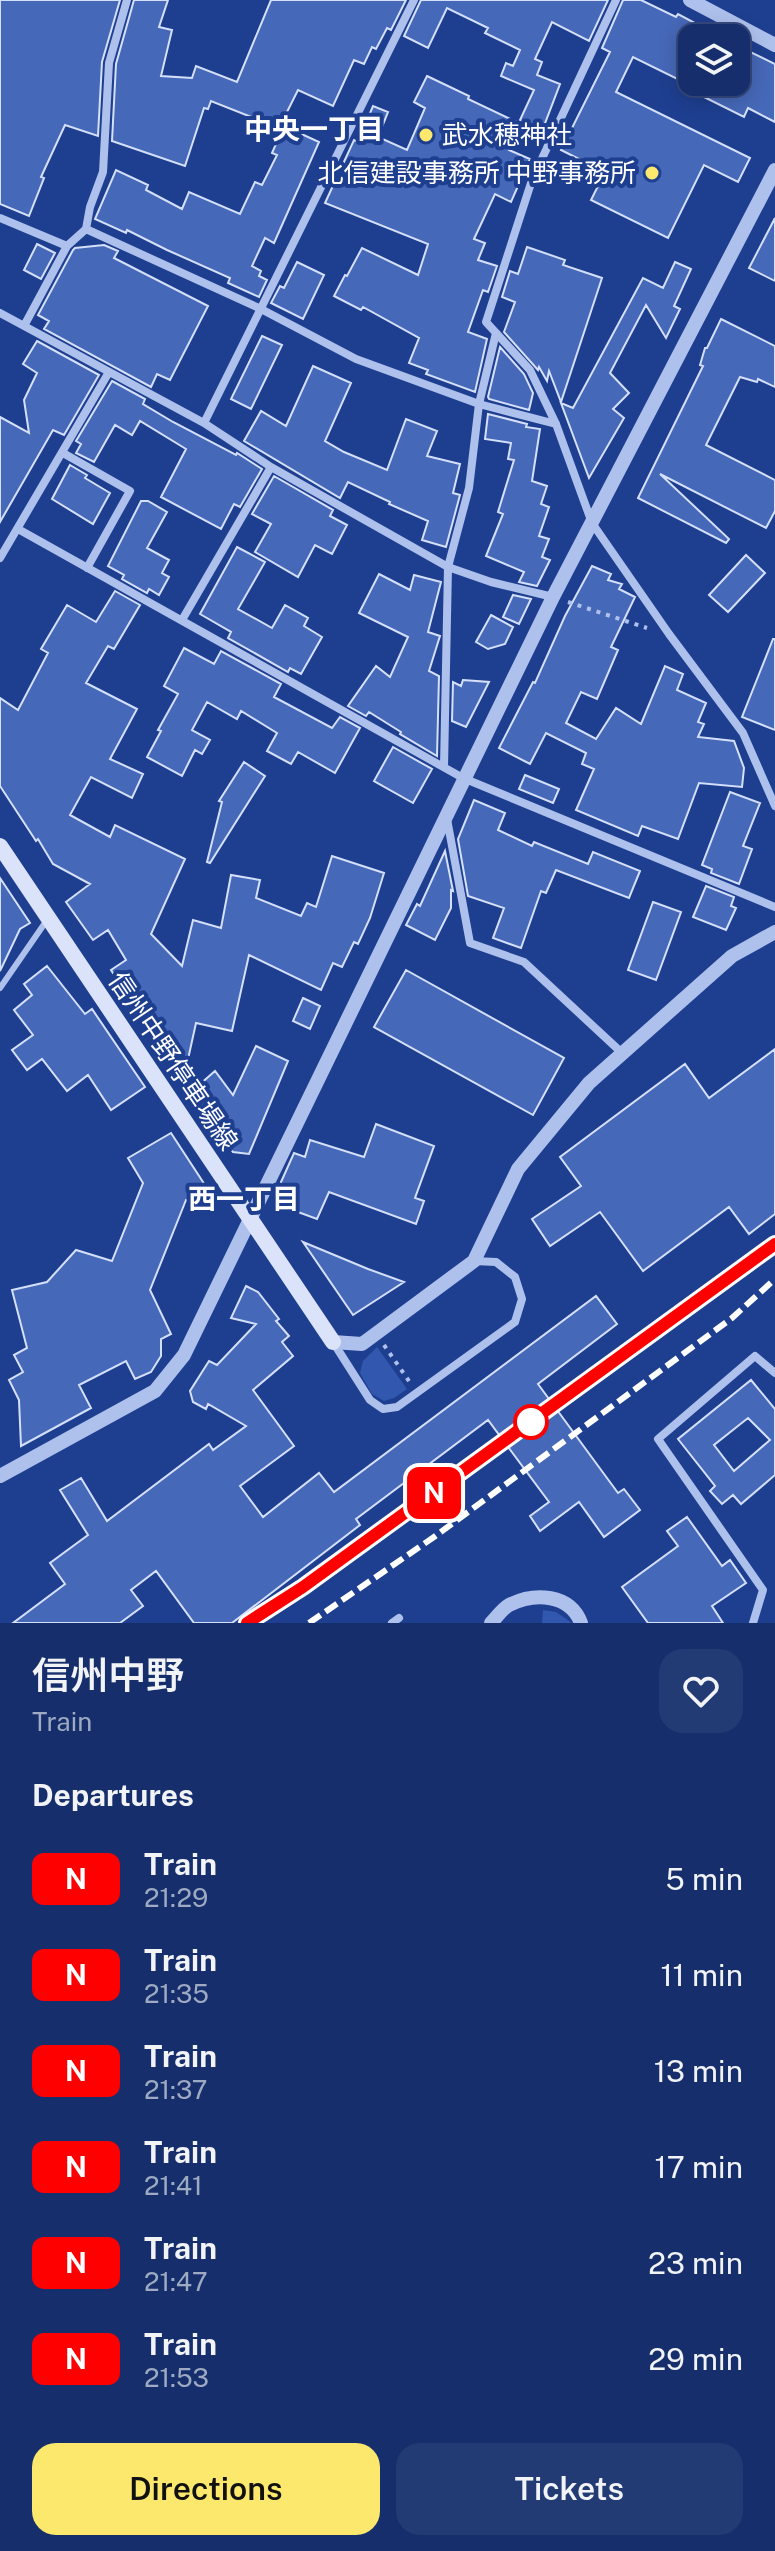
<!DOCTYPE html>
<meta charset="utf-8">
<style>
body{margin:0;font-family:"Public Sans","Noto Sans JP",sans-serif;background:#233b74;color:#f1f3f6;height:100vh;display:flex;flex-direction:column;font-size:30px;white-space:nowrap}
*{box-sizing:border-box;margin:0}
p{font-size:26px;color:#9ea9c2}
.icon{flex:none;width:44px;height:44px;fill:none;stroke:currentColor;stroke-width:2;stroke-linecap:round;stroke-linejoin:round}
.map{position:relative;height:1623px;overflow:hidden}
.side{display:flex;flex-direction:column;background:#162f6c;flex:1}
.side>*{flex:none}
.badge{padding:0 16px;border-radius:12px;font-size:28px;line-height:52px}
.tools{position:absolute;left:678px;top:24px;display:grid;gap:16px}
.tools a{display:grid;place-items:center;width:72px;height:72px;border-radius:16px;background:#162f6c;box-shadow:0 4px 20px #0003,0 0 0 2px #354a7f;font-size:40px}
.map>.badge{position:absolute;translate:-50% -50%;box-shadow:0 0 0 4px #fff}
h2{padding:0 32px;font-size:30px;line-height:72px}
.round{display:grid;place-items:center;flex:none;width:84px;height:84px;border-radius:24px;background:#233b74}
.headline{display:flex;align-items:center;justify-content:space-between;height:136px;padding:0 32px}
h1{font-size:38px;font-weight:600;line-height:60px}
.primary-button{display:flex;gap:16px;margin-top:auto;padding:16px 32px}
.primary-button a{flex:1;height:92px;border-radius:24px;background:#fce86d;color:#111;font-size:32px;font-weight:600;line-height:92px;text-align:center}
.primary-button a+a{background:#233b74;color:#f1f3f6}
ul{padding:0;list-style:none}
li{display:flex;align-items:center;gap:24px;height:96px;padding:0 32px}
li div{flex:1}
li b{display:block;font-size:30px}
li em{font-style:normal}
li .badge{min-width:88px;font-weight:700;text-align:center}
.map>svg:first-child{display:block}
</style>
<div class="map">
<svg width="775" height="1623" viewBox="0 0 775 1623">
<rect width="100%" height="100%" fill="#1e3f90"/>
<path fill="#3157ae" d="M377,1347l30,42 -13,9 -10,3 -12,-7 -12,-21 3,-12z
M543,1610l13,2 16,11h-30z"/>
<path fill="#4668b8" stroke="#d4dffa" stroke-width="2" fill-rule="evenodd" d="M0,0h120l-18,62 -4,74 -33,-11 -24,52 3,1 -15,38 -29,-12z
M134,0h34l-9,27 13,3 -11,46 31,2 4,-12 41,16 34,-82h135l-15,30 -4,-2 -11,21 -4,-2 -8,17 -10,-4 -21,46 -35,-16 -19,38 -68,-27 -3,8 -4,-1 -19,58 -73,-25 4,-77z
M421,0h187l-19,41 -37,-19 -17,37 7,3 -5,13 23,9 -18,47 -22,-11 14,-30 -33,-14 5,-13 7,3 7,-16 -35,-17 3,-5 -41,-20 -19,40 -24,-12z
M623,0h18l35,17 2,-3 45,24h-31v44h44v-37l39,19v58l-27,-14 -4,9 -40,-20 2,-4 -73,-36 -17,35 134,66 -12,24 -34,-17 -36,73 -77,-38 14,-28 -44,-22 49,-98 -8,-4z
M427,76l42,20 -1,3 53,25 -12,26 21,9 -19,43 -16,-8 -21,45 11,4 -7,17 19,6 -9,26 -5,-2 -15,42 19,7 -12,53 -49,-18 2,-4 -19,-7 10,-25 -56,-31 -2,3 -27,-14 11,-21 2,1 15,-28 56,27 10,-31 -103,-41 29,-63 4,2 15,-36 15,6 -10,25 29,13 18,-42 -11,-6z
M284,126l35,16 -45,101 -9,-5 -13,28 9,5 -2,5 8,4 -8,17 -31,-14 2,-5 -63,-28 -40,-20 -1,3 -31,-14 21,-49 32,15 -2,5 36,19 7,-17 51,22 15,-32 7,3 15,-30 -5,-2z
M775,218v63l-26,-13z
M37,244l18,9 -14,26 -17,-9z
M104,245l14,6 -4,7 94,48 -38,74 -13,-6 -6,13 -107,-58 5,-8 -11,-6 35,-65 2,-2z
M527,247l38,13 -2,5 39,13 -41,124 -12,-31 -2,10 -8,-14 -1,3 -34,-38 11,-30 -13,-5 8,-26 8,3z
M297,262l27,13 -21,44 -32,-16 9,-17 4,2z
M675,262l16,7 -17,37 6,3 -14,29 -20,-33 -36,68 19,20 -16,16 11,9 -35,60 -28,-75 12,5 70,-130 20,10z
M721,319l54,27v41l-17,-8 -1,3 -17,-5 -34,68 69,35v31l-9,17 -106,-54 69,65 -3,4 -88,-45 65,-132 -3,-1 5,-17h2z
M262,336l20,9 -31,64 -20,-10z
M37,341l62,34 -35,60 -11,-5 -53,92v-105l29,16 -5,-33 13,-27 -14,-9z
M500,347l24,27 9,19 -4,17 -40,-11 -1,-2z
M313,366l38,17 -26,58 19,11 43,18 19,-51 31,12 -10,25 33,8 -7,29 7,2 -14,52 -24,-7 6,-19 -39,-17 1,-2 -42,-20 -8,16 -96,-57 17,-30 25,15z
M112,381l33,18 -2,5 30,18 63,33 1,-2 25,16 -22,38 -6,-3 -13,25 -60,-32 25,-48 -46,-28 -8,14 -17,-10 -21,37 -18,-9 5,-9 -5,-3z
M488,414l39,10 -1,3 14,2 -8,52 15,5 -6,18 8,3 -10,29 10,3 -7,18 8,3 -13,26 -18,-4 5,-10 -38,-16 17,-42 -5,-2 16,-52 -6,-1 3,-16 -26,-4z
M70,465l17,10 -2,3 25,15 -17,31 -41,-25z
M274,476l59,34 -3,6 17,9 -15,29 -17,-9 -17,32 -43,-25 16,-28 -19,-10z
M141,501h7l19,11 -20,36 22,12 -7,13 7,4 -10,18 -10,-6 -2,4 -25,-14 2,-4 -16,-9z
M237,547l28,15 -27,47 34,19 13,-23 23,13 -4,8 18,11 -21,37 -11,-6 -2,4 -60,-34 3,-6 -31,-18z
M746,555l19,18 -37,39 -19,-17z
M592,566l19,8 -3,6 14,4 -3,5 16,8 -24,50 7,3 -21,49 -16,-7 -15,31 30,16 20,-31 25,16 24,-58 18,8 -6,16 29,13 -8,19 6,2 -6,13 36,4 10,27 -2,19 -43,-4 -21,56 -36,-13 -4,10 -62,-26 18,-41 -12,-5 4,-11 -40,-20 -16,31 -31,-16 34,-66 2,1 30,-67z
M379,574l31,16 4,-15 27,7 -13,50 12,4 -11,35 10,5 -2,80 -37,-22 1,-2 -32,-20 -3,4 -18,-10 28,-40 14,11 18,-40 -49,-24z
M115,591l25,14 -26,44 -6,-3 -22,37 51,26 -27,50 33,15 -11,24 -41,-21 -21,38 40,22 5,-12 70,34 -34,75 31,32 11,-46 28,8 10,-53 29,5 -4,18 45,18 6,-13 9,4 16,-51 52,17 -14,45 -12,26 -4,-2 -12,25 -9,-4 -12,27 -72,-35 -17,76 -36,-8 -13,59 -72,-112 15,-10 -18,-30 -15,10 -27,-38 24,-18 -37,-20 -15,-25 -2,2 -36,-55v-88l18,12 30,-57 -7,-4 26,-44 29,17z
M513,595l18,4 -12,25 -16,-7z
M491,615l22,12 -8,17 -17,5 -12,-7z
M773,639h2v91l-33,-13z
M184,648l30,16 7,-13 60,33 -7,13 58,31 8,-11 20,11 -25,45 -37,-21 -7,12 -24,-13 10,-18 -36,-22 -4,8 -30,-17 -15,28 18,10 -8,14 -7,-4 -13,26 -35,-19 14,-26 -3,-1 20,-36 -14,-8z
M463,680l26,2 -23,45 -14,-6 1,-39 8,4z
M393,747l39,22 -19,34 -39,-22z
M244,762l21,14 -55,87 -3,-1 15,-60 -3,-1z
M525,775l34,14 -6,14 -34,-14z
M730,792l30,11 -17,43 9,3 -13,35 -28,-11 1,-4 -10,-4z
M474,800l31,13 -7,17 34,16 2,-4 54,22 5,-12 47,19 -11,27 -73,-28 -10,23 -5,-2 -20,57 -28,-10 11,-30 -36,-12 -10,-57z
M445,851l8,40 -2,-1v18l-16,32 -29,-15 11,-21 3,2z
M0,878l30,45 -10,6 -20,42z
M706,886l28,11 -3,9 5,2 -10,22 -33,-13z
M653,902l28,10 -25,68 -28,-10z
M47,966l38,48 7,-5 53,78 -34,23 -23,-35 -21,16 -25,-32 -15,11 -15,-20 21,-15 -19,-25 18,-15 -8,-11z
M406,970l158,88 -31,57 -159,-88z
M303,998l17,8 -10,23 -17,-8z
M256,1046l32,15 -39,93 -16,-2 -25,-36 -2,4 -16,-27 25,-22 18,24z
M775,1049v165l-26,20 -20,-27 -86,64 -43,-59 -50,34 -18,-27 49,-33 -21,-29 125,-93 24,34z
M376,1124l58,22 -19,52 9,3 -8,23 -87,-32 -12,27 -38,-14 2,-23 13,-29 11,4 5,-17 54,17z
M171,1133l32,49 9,21 -9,5 -17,-8 -36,90 21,44 -10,5v17l-10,16 -16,7 -9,-18 -47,24 12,23 -70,38 -2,-46 -10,-20 14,-8 -9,-17 13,-7 -15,-58 35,-8 29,-32 36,11 31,-78 -15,-25z
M303,1242l65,27 36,13 -51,33z
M246,1286l12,6 21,27 -3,2 13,15 -7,6 11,14 -40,34 41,56 -54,40 23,31 56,-44 15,19 262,-196 21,28 -79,60 80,109 6,-4 16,21 -36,27 -25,-35 -39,29 -10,-15 19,-14 -61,-82 -132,99 4,6 -128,98h-38l-38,-52 -25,19 12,16 -23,17h-107l52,-39 -15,-21 38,-28 -28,-45 21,-12 26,43 102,-77 4,6 33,-24 -38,-22 -2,5 -13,-7 -3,-11 19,-30 8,4 39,-41 -25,-6z
M751,1380l24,29v66l-34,29 -8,-9 -11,9 -12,-13 5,-5 -37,-47zM748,1418l22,22 -36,31 -20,-26z
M687,1517l35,49 8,-6 16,23 -34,23 11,17h-75l-26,-36 56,-41 -11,-15z"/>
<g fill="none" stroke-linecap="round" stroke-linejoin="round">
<path stroke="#aec1ed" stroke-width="4" stroke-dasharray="4 6" stroke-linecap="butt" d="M568,602l79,26
M384,1345l27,39"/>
<path stroke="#aec1ed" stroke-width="6" d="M0,988l47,-68"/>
<path stroke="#aec1ed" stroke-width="8" d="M616,0l-84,180 -46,142 44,48 26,54 36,99 77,111 74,99 32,73
M0,218l67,28 19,-17 175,80 95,50 123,45 77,20
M86,229l4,-22 13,-35 6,-109 18,-63
M0,313l204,110 67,44 177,100 43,15 62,15
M24,326l43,-80
M204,423l210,-423
M63,453l67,38 -43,77
M18,529l445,249 312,129
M0,558l109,-186
M182,620l89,-153
M444,767l4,-200 21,-79 10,-84 17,-71
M447,819l23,124 54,19 97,90
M333,1342l37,58 13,9 14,-2 118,-85 7,-23 -7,-22 -19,-15 -22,-1
M392,1623l7,-5
M753,1623l10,-33 -105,-151 97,-83 20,17"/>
<path stroke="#aec1ed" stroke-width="14" d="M690,0l85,45
M333,1342l29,2 112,-83 44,-92 71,-86 143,-127 43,-24
M0,1476l155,-85 29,-36 369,-758 222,-427
M491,1623c6,-6 11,-14 18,-18 26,-13 61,-11 72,18"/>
<path stroke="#dbe3fa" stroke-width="16" d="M0,846l333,496"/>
<path stroke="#fff" stroke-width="6" stroke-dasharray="14 6" stroke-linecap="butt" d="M247,1623l56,-36 472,-343
M309,1623l125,-86 298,-219 43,-39"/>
</g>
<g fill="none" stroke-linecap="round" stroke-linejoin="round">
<g stroke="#fff" stroke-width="18">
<path id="line" d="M247,1623l56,-36 472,-343"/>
</g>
<use href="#line" stroke="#f00" stroke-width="12"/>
</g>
<g fill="#fce86d" stroke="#1e3f90" stroke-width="3">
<circle cx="426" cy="135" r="8"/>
<circle cx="652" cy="173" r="8"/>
</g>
<circle fill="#fff" stroke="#f00" stroke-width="4" cx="531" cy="1422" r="16"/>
<g text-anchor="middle" stroke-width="8" stroke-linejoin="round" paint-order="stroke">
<g font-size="26" fill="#fff" stroke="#1e3f90" text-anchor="start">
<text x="442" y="144">武水穂神社</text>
<text x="636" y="182" text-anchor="end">北信建設事務所 中野事務所</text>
</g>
<g font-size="26" fill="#fff" stroke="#1e3f90">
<text transform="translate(173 1061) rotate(56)" y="9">信州中野停車場線</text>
</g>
<g font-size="28" font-weight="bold" fill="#fff" stroke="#1e3f90">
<text x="314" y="139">中央一丁目</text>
<text x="244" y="1209">西一丁目</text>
</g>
</g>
</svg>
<div class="tools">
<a><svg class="icon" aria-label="layers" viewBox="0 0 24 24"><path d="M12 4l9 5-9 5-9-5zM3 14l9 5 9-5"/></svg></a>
</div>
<b class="badge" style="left:434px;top:1493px;background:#f00;color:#fff">N</b>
</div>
<section class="side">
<div class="headline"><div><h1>信州中野</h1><p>Train</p></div><a class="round"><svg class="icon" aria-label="heart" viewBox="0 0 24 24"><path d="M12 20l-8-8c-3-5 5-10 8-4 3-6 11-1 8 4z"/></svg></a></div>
<h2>Departures</h2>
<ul>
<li><span class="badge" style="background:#f00;color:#fff">N</span><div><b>Train</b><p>21:29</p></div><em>5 min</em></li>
<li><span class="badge" style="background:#f00;color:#fff">N</span><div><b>Train</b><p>21:35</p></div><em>11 min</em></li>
<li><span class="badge" style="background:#f00;color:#fff">N</span><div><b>Train</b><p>21:37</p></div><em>13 min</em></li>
<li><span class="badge" style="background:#f00;color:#fff">N</span><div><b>Train</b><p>21:41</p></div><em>17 min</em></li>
<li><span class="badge" style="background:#f00;color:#fff">N</span><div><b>Train</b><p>21:47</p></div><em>23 min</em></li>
<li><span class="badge" style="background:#f00;color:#fff">N</span><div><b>Train</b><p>21:53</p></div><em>29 min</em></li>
</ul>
<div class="primary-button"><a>Directions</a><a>Tickets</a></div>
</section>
